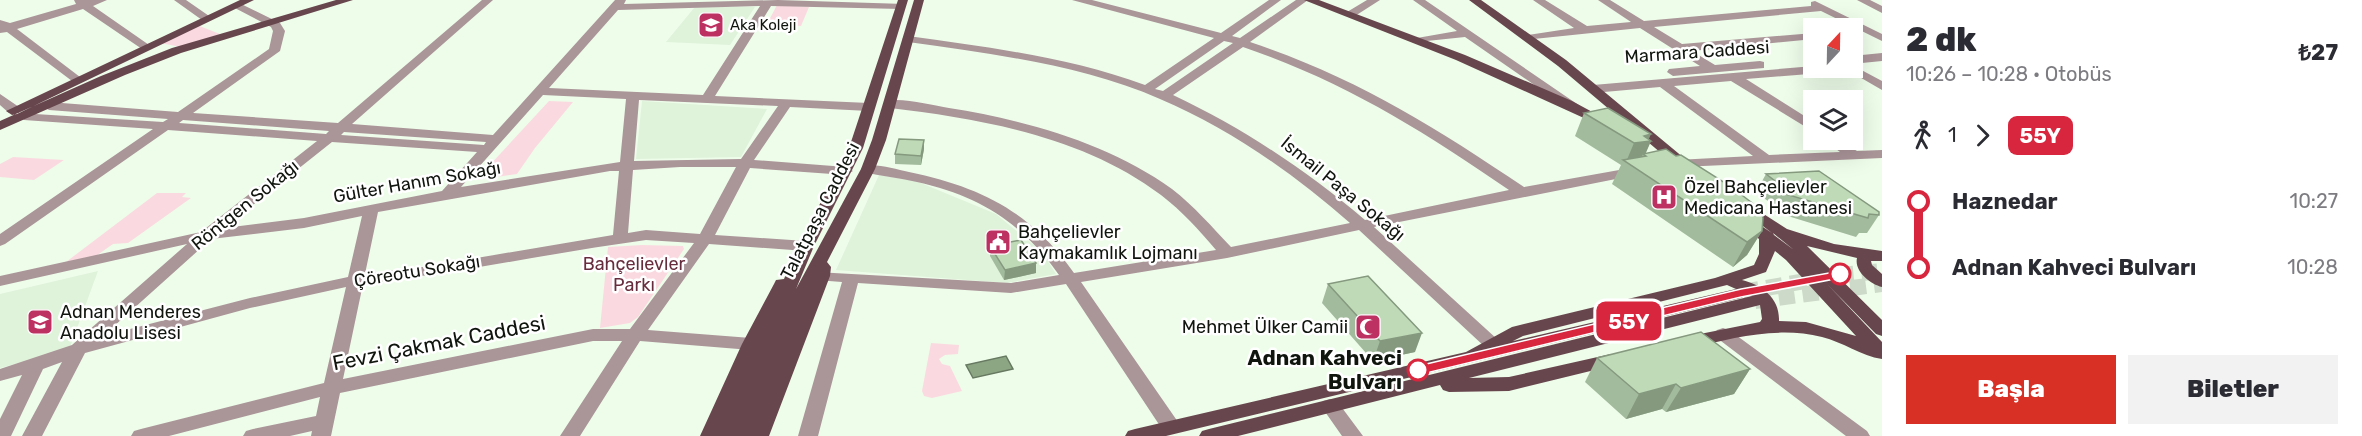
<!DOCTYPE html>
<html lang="tr">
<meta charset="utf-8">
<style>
body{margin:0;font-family:Rubik,sans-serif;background:#f2f2f3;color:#2b2b33;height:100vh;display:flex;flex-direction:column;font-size:22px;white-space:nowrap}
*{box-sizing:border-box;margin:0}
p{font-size:20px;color:#7c7c81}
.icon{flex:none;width:33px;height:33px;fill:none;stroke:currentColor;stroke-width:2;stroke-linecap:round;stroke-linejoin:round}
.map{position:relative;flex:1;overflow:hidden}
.panel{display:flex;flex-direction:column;background:#fff;width:480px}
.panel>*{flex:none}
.badge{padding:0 12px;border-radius:9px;font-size:21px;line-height:39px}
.needle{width:39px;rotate:22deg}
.buttons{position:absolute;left:1803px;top:18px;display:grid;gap:12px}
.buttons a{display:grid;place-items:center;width:60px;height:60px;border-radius:0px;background:#fff;box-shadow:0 6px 24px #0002;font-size:30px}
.map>.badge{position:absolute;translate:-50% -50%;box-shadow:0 0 0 3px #fff}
.legs{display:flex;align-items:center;gap:9px;height:66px;padding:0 24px;font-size:20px}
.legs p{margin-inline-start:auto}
.head{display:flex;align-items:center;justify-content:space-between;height:102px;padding:0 24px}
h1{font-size:33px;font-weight:800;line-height:45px}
.action{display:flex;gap:12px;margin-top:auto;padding:12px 24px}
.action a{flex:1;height:69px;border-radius:0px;background:#d93025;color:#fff;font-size:24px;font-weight:800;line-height:69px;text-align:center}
.action a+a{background:#f2f2f3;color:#2b2b33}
ul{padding:0 24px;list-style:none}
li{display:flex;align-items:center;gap:21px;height:66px;font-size:22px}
li i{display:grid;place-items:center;width:9px;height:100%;margin:0 8px;background:currentColor}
li i::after{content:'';width:15px;height:15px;margin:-8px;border:4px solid;border-radius:50%;background:#fff}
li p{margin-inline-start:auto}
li:first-child i{background:linear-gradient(#0000 50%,currentColor 0)}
li:last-child i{background:linear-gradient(currentColor 50%,#0000 0)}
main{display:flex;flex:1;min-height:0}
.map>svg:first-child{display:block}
</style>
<main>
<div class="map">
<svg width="1882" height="436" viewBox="0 0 1882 436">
<rect width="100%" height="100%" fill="#eefdea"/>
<path fill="#dff2da" d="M698,7h57l-25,38 -64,-3 28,-34z
M642,101l125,8 -26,48 -105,2z
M879,175l37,6 80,33 46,38 14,22 -49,9 -171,-13z
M98,271l-29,79 -69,18v-74z"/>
<path fill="#fadae0" d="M777,5l32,2 -8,19 -34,-2z
M197,25l23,9 -39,13 -21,-4z
M549,101l24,1 -38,46 -18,26 -41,6z
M13,157l51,3 -30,20 -34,-3v-13z
M157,193h29l-4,4 9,1 -63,45 -15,1 -17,12 -30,6z
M642,245l41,1 1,3 -46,68 -8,6 -30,5 8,-81z
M931,343l28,2 -1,9 -13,1 -6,4 3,5 8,2 12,25 -30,7 -8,-2 -2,-5z"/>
<path fill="#8ca684" stroke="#677a61" stroke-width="1.5" d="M1006,356l7,13 -40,9 -7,-13z"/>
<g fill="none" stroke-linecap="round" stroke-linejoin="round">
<path stroke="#cddac9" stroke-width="16" stroke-dasharray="16 8" stroke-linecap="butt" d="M1743,292l97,-17 42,-4
M1755,301l127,-17"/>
<path fill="#aa9599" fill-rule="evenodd" d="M74,0h33l-14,6 59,41 -6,3 -4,-1 -59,-40 -66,20 63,48 2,3 -6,4 -69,-52 -7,1v-13l10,3 66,-19z
M174,0h12l26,18 -2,2h-8z
M482,0h11l-141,124 141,11 122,-135h11l-2,4 154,-4 127,4v4l-4,1 -130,-3 -56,90 154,7 6,4 -6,4 -79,-4 -36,53 92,7 7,4 -7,4 -96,-7 -35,67 91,6 8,5 -8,5 -97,-7 -61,86 103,8 6,2 3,4 -3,4 -6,2 -111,-9 -60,95h-20l62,-95h-29l-253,52 -9,43h-20l1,-5 -22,5h-47l3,-5 7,-2 63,-13 4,-19 -151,39h-38l3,-5 7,-2 183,-46 22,-96 -96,21 -165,45 -43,83h-20l40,-74 -19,7 -32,67h-11v-17l22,-44 -22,6v-12l72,-24 115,-101 -187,42v-10l201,-44 116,-91 -149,-11 -163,114 -5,2v-12l153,-105 -129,-9 -6,-4 1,-3 144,9 5,-3 -119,-9 -6,-4 6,-4 129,10 91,-63 4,-18 -2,-4 -38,-20 -1,-2 5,-3 43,21 5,8 -5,20 -87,62 145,10zM760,6l-57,89 -154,-7 69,-78zM543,95l83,4 -6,63 -159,25zM639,100l139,6 -37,53 -107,2zM183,120l146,11 -3,3 -147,-11zM344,132l142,10 -2,3 -143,-10zM332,142l145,10 -35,39 -138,27 -80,10zM680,167h56l-36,67 -54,-4 -18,3 5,-63zM610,171h9l-6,64 -190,32 -58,7 13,-62zM362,216l-14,61 -98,21 -147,38 108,-97 93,-11zM646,240l48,3 -64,86h-37l-250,50 20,-95c95,-11 188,-31 283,-44z
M1072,0h20l129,33 48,-33h12l-49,36 8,2 56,-38h12l-58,42c105,35 182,83 274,145l112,-20 7,4 -7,4 -262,52 123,112 3,4 -3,4h-12l-126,-117 -132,28 -146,24 97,140 3,5 -3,5 -7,2 -7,-2 -98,-148 -55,9 -153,-10 -40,153h-20l44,-154 -26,-2 -2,-4 2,-4 195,11 48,-8c-37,-52 -79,-79 -142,-93 -18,-4 -36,-6 -54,-10l-2,-3 2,-3c14,-3 32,3 46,6 72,15 122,40 165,101l142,-23c-17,-20 -34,-39 -55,-55 -77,-58 -178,-76 -271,-87l-5,-1 -1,-3 1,-3c17,-4 47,4 64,7 76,12 160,35 223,81 22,17 40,38 59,58l119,-24c-57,-50 -120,-94 -190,-124 -78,-34 -167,-45 -252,-57l-6,-3 6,-3c79,11 161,21 237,49l69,-47zM1224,41l9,2 -70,48 -8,-2zM1243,47c102,35 177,82 266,143l-144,30c-59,-50 -122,-92 -192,-125z
M1367,0h13l-25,16h-8v-4z
M1413,0h12l155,106 -1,3h-10l-104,-72 -48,5v-4l40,-7z
M1533,0h12l42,26 44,-4 -33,-22h12l34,21 167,-15v-4l4,-1 67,33v7l-61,-30 -167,16 28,17 132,-11v6l-122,12 23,14 45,-4 4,1v6l-91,8 -6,-4 2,-3 31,-3 -60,-38 -116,12 -2,-2 6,-3 46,-7z
M1857,0h13l12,6v7z
M1882,53v8l-30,3v-8z
M1852,65l30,16v9l-38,-22h8z
M1814,66l26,2 -6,4 -88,7 68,43v10l-83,-51 -57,5 95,69 71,-3 -16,-12h15l18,11 25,-1v8l-201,9 -5,-1 -2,-3 2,-3 77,-4 -93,-69 -67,6 -6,-4 6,-4z
M0,94l19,13 1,3 -1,3h-10l-9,-8z
M1723,328l6,2 138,101 3,5h-24l-129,-98 -3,-4 3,-4z
M1330,399l7,2 26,35h-21l-21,-30 2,-5z"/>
<path fill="#68464e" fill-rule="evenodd" d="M240,0h14l-237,114 -5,1 -6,-4z
M336,0h17l-172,53 -56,22 -125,55v-9l101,-45 71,-28z
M898,0h10l-45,148 -49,98 -18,43 65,-120 11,-29 42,-140h10l-38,140 -11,29 -48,93 4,5 -1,9 -61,160h-69l42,-92 32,-60 2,-4 8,-1 14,-33 51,-98z
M1304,0h15l146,55 107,46 37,20 -2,3h-10l-141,-64z
M1469,0h12l85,60 118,98 2,3 -2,3h-10l-116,-98z
M1748,204l39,25 47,15 48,7v10h-11l1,4 10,9v13c-12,-3 -28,-16 -25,-29l-50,-12 75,74v16l-6,-2 -49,-50 55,58v17c-21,-3 -39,-17 -60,-22 -44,-11 -89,1 -132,11l-6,-2 -3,-4 3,-4 6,-2 70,-14 2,-3 -2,-14 -291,73 40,-1 102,-23 6,2 3,4 -3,4 -6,2 -102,25 -60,1 -6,-2 -3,-5 -202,51h-39l3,-5 7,-2 543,-133 -3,-2 -8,4 -575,138h-41l3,-5 7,-2 331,-77 46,-25 203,-49 39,-13 5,-11v-15l-22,-19 8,-5 27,18 -29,-22 -2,-3 2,-3zM1773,233l21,17 -20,-15zM1775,251l11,9 70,76 -50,-14 -27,-1c1,-23 -17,-36 -37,-41l24,-8zM1727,285l9,4 -223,52 10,-5z"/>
</g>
<path fill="#a3bb9d" d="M1584,113l67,28 -6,12 117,78 -15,24 -14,12 -121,-83 9,-19 -46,-29z
M924,140v9l-3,16 -26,-1v-10z
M1766,174l113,41 -12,18h-8l-3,4 -81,-25 2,-4 -21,-16z
M990,246l46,27 -32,7 -14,-24z
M1328,284l87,68 -42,9 -51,-58z
M1597,358l153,11 -16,25 -68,18 -4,-3 -36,10 -41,-37z"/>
<path fill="#85997f" d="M1651,134l-3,7h3l-6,14 -2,-1 -5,10 -12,-2 8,-19 10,-7z
M924,140v9l-3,16v-9z
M1762,231l-15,24 -14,12 14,-25z
M1036,263v10l-32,7 1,-10z
M1422,333l-7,19 -42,9 7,-20z
M1750,369l-16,25 -68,18 15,-24z
M1676,384l-14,25 -36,10 13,-25z"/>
<path fill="#bedab6" stroke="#85997f" stroke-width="1.5" d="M1608,108l43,26 -7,2 7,5 -17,2 -50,-30z
M899,139l25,1 -3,16 -26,-2z
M1666,149l10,7 5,-1 49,31 30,23 3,9 -1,13 -15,11 -124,-82 23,-4 -3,-2z
M1819,171l60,41v3l-10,-1 -1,4 -83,-24 3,-3 -22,-17z
M1021,240l15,23 -31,7 -15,-24z
M1368,276l54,57 -42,8 -52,-57z
M1701,332l49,37 -69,19 -5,-4 -37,10 -42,-36z"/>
<path fill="#d7263d" stroke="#fff" stroke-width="1.5" d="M1840,271l5,1 2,2 -2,3 -104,20 -323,78 -7,-5 7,-4 323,-77z"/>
<defs>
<g id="university-square" transform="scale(1.35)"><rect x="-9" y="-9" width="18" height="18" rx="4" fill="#bd3062" stroke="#fff"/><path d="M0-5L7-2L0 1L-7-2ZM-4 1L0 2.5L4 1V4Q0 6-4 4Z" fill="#fff"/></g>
<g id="hospital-square" transform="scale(1.35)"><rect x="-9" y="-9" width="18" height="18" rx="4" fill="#bd3062" stroke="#fff"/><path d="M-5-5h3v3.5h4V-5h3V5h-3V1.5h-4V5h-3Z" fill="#fff"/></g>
<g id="civic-square" transform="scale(1.35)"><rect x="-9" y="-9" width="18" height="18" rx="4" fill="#bd3062" stroke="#fff"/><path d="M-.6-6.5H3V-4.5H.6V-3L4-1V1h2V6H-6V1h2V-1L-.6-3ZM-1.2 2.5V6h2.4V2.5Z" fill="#fff"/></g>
<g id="school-square" transform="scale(1.35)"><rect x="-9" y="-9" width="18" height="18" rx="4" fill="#bd3062" stroke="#fff"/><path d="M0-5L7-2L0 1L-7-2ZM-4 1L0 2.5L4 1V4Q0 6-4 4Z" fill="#fff"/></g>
<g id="mosque-square" transform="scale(1.35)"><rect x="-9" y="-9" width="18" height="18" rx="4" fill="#bd3062" stroke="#fff"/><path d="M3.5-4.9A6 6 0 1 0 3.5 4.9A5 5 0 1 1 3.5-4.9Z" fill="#fff"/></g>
</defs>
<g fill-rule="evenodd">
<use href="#university-square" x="711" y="25"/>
<use href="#hospital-square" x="1664" y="197"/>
<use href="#civic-square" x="998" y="242"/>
<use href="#school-square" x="40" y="322"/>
<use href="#mosque-square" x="1368" y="327"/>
</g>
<g fill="#fff" stroke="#d7263d" stroke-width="3">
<circle cx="1840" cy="274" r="10"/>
<circle cx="1418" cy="370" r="10"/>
</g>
<g text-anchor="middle" stroke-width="5" stroke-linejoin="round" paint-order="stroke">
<g font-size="15" fill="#10150e" stroke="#fff" text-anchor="start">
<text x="730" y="30">Aka Koleji</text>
</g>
<g font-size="18" fill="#10150e" stroke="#fff">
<text transform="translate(1697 52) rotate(-4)" y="6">Marmara Caddesi</text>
<text transform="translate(417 182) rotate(-10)" y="6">Gülter Hanım Sokağı</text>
<text transform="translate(1343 189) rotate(39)" y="6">İsmail Paşa Sokağı</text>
<text transform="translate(245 205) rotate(-39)" y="6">Röntgen Sokağı</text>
<text transform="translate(820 211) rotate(-63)" y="6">Talatpaşa Caddesi</text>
<text transform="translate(417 271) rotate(-9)" y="6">Çöreotu Sokağı</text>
</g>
<g font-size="18" fill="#10150e" stroke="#fff" text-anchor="start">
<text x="1684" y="193">Özel Bahçelievler<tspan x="1684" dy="21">Medicana Hastanesi</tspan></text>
<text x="1018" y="238">Bahçelievler<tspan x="1018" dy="21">Kaymakamlık Lojmanı</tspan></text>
<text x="60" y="318">Adnan Menderes<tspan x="60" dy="21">Anadolu Lisesi</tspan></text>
<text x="1348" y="333" text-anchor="end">Mehmet Ülker Camii</text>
</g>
<g font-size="18" fill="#672c3d" stroke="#fff">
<text x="634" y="270">Bahçelievler<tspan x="634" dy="21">Parkı</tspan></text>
</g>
<g font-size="21" fill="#10150e" stroke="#fff">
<text transform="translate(439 343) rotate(-11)" y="7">Fevzi Çakmak Caddesi</text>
</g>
<g font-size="21" font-weight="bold" fill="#10150e" stroke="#fff" text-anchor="end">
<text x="1402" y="365">Adnan Kahveci<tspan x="1402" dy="24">Bulvarı</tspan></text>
</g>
</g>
</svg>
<div class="buttons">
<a><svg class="needle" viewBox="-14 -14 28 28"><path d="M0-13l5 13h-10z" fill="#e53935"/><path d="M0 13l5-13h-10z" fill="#7c7c81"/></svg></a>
<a><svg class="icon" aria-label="layers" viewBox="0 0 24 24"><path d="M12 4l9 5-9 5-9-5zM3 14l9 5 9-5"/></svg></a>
</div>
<b class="badge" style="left:1629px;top:321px;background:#d7263d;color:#fff">55Y</b>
</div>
<section class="panel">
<div class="head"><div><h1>2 dk</h1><p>10:26 – 10:28 · Otobüs</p></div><b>₺27</b></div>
<div class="legs"><svg class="icon" aria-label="walk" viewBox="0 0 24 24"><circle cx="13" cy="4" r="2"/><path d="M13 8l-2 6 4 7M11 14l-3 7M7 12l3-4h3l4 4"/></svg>1<svg class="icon" aria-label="forward" viewBox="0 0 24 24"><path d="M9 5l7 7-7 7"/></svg><b class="badge" style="background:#d7263d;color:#fff">55Y</b></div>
<ul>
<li><i style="color:#d7263d"></i><b>Haznedar</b><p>10:27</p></li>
<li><i style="color:#d7263d"></i><b>Adnan Kahveci Bulvarı</b><p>10:28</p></li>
</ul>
<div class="action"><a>Başla</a><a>Biletler</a></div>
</section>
</main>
